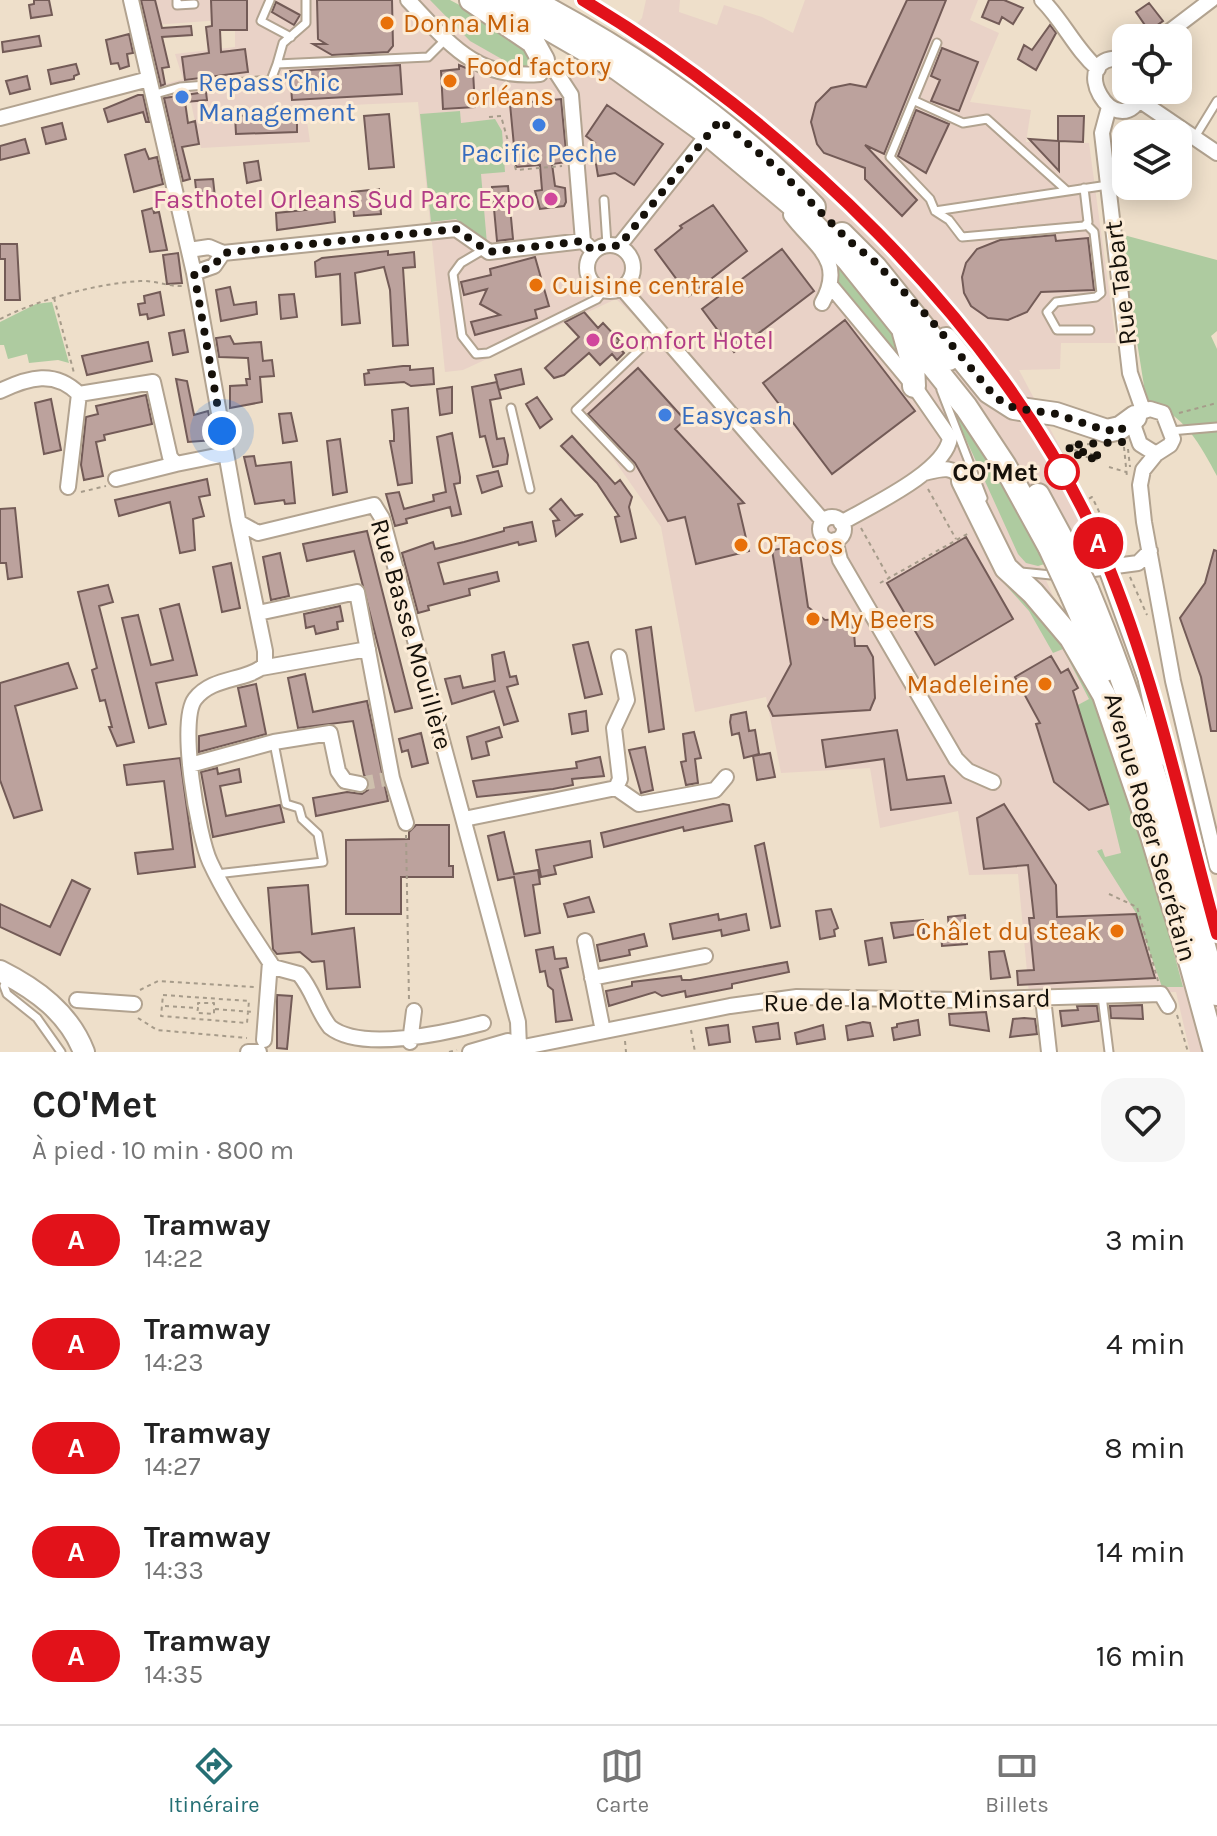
<!DOCTYPE html>
<html lang="fr">
<meta charset="utf-8">
<style>
body{margin:0;font-family:Karla,sans-serif;background:#f6f6f6;color:#222;height:100vh;display:flex;flex-direction:column;font-size:30px;white-space:nowrap}
*{box-sizing:border-box;margin:0}
p{font-size:26px;color:#767676}
.icon{flex:none;width:44px;height:44px;fill:none;stroke:currentColor;stroke-width:2;stroke-linecap:round;stroke-linejoin:round}
.map{position:relative;height:1052px;overflow:hidden}
.panel{display:flex;flex-direction:column;background:#fff;flex:1}
.panel>*{flex:none}
.badge{padding:0 16px;border-radius:26px;font-size:28px;line-height:52px}
.tools{position:absolute;left:1112px;top:24px;display:grid;gap:16px}
.tools a{display:grid;place-items:center;width:80px;height:80px;border-radius:16px;background:#fff;box-shadow:0 4px 20px #0003;font-size:40px}
.you{position:absolute;width:40px;height:40px;margin:-20px;border:6px solid #fff;border-radius:50%;background:#1a73e8;box-shadow:0 0 0 12px #1a73e833}
.map>.badge{position:absolute;translate:-50% -50%;box-shadow:0 0 0 4px #fff}
.round{display:grid;place-items:center;flex:none;width:84px;height:84px;border-radius:24px;background:#f6f6f6}
.headline{display:flex;align-items:center;justify-content:space-between;height:136px;padding:0 32px}
h1{font-size:38px;font-weight:700;line-height:60px}
ul{padding:0;list-style:none}
li{display:flex;align-items:center;gap:24px;height:104px;padding:0 32px}
li div{flex:1}
li b{display:block;font-size:30px}
li em{font-style:normal}
li .badge{min-width:88px;font-weight:700;text-align:center}
.tab-bar{display:flex;justify-content:space-around;align-items:center;height:112px;border-top:2px solid #e0e0e0;background:#fff;font-size:22px;color:#767676}
.tab-bar a{display:grid;justify-items:center;gap:4px}
.tab-bar .on{color:#256f74}
.map>svg:first-child{display:block}
</style>
<div class="map">
<svg width="1217" height="1052" viewBox="0 0 1217 1052">
<rect width="100%" height="100%" fill="#eedfca"/>
<path fill="#e9d2c7" d="M136,0h306l148,77 52,-59 4,-18h34l-1,12 38,13 7,-20 38,12 31,16 12,-33h173l-8,20 29,13 -29,69 61,8 -5,32 63,1 27,200h-55l-1,26 -41,1 89,168 -74,15 50,113 95,295 24,91h-13l-14,-60 -147,2 -11,-120 -49,1 -11,-64 -78,17 -10,-60 -89,5 -15,-76 -71,15 -34,-185 -81,-116 78,-73 -42,-39 -153,71 -18,2 -27,-270 -113,5 5,35 -109,6 -10,-45 -35,1 -8,-15 35,-10 -8,-25 60,-7v-28l-95,7z"/>
<path fill="#aecba0" d="M430,0h20l72,38 10,24 -10,7 -19,1 4,-8 -37,-21z
M460,111l1,12 34,-4 7,12 3,41 -24,2 6,70 -31,-25 -25,3 -11,-108z
M1120,234l97,26v71l-6,5 6,13v127c-15,-28 -35,-67 -70,-71z
M833,259l67,85 9,25 -69,-82z
M52,302l17,61 -11,-3 -29,3 -2,-9 -19,5 -4,-14h-4v-23l36,-18z
M945,393l34,45 69,125 -10,3 -12,-3 -8,-9z
M1007,577l65,66 47,105 64,239h-21l-26,-74 -39,-62 5,-2 3,8 16,-4 -12,-49 -33,-98 13,-7 -26,-50 -10,4 -24,-42 -28,-31z"/>
<path fill="#bca29d" stroke="#735b57" stroke-width="2" d="M34,0h15l3,15 -21,3 -2,-13 5,-1z
M141,0h14l7,28 29,-2 1,9 -30,2 7,30 -7,1 3,16 -4,2z
M211,0h36v30h-27l1,22 24,-3 3,23 -63,8 -3,-23 27,-4 -3,-26 6,-1z
M317,0h75l1,46 -5,6 -56,3 -19,-11h13l-8,-5z
M907,0h39l-62,154 -19,-9 52,55 -15,16 -37,-37v-11l-41,-15 -7,-9 -6,-22 5,-19 15,-15 19,-4 16,3z
M989,0h15l19,8 -10,16 -11,-7 -3,7 -17,-7z
M276,2l24,13 -6,10 -22,-13z
M1149,3l14,18 -14,10 -13,-19z
M1050,25l6,8 -20,37 -18,-11 6,-14 8,5z
M129,34l4,19 -6,1 2,12 -9,3 -2,-6 -7,1 -5,-24z
M39,36l2,10 -38,6 -1,-10z
M942,48l36,14 -19,49 -28,-10 9,-21 -9,-4z
M76,64l3,10 -5,2v3l-23,5 -3,-14z
M400,65l2,29 -110,6 -2,-29z
M459,65l14,6 2,36 -32,2 -2,-38 18,-2z
M27,76l3,13 -20,5 -4,-13z
M206,92l1,8 -22,2 3,21 7,-2 4,23 -17,3 8,32 -7,2 -19,-83z
M138,95h5l6,27h-3l-3,-10 -35,10 -4,-13z
M561,99l6,63 -15,2 3,22 10,2 1,14 -2,4 -24,3 -5,-18 7,-1 -2,-25 -24,2 -6,-63z
M607,105l56,39 -29,41 -19,-12 -17,3 -3,-18 -7,-6 7,-9 -9,-7z
M916,110l33,14 -23,49 -28,-17z
M297,114v18l-61,2 -1,-18z
M389,114l5,53 -25,2 -5,-53z
M1058,116h26l-1,26 -24,-1v30l-30,-32 29,2z
M62,123l4,16 -20,5 -4,-16z
M25,139l4,14 -29,7v-14z
M145,149l4,10 8,-2 6,27 -29,8 -9,-37z
M258,161l3,19 -14,3 -3,-20z
M213,179l2,18 -18,1 -2,-18z
M508,186l5,53 -16,2 -5,-54z
M379,189l2,25 -27,2 -2,-24z
M713,205l34,46 -58,45 -34,-46 27,-22 -2,-2z
M334,207l1,15 -58,8 -1,-17z
M153,208l1,5 5,-1 8,38 -17,2 -8,-41z
M1055,235l1,6 32,-3 6,52 -53,2 -14,20 -19,8 -20,-2 -17,-12 -7,-13 -2,-16 4,-14 11,-14 23,-9z
M0,244h17l3,56h-15v-41h-5z
M782,249l32,42 -80,61 -32,-43z
M388,251v4l26,-3 1,15 -12,1 5,77 -15,1 -3,-56 -6,-23 -29,6 5,50 -18,2 -2,-51 -24,3 -1,-15 7,-4z
M178,253l4,30 -15,1 -4,-29z
M535,257l14,49 -14,4 2,8 -62,17 -4,-13 29,-7 -20,-11 7,-15 -23,6 -3,-13 30,-7 -1,-6z
M230,287l4,18 22,-3 1,12 -36,7 -5,-31z
M160,292l4,23 -16,4 -1,-5 -7,1 -2,-11 7,-1 -1,-7z
M294,294l3,23 -16,2 -2,-24z
M584,312l14,16 5,-5 17,18 -4,3 8,9 -7,7 -5,-6 -12,11 -11,-12 -25,22 -10,3 -9,-10 34,-31 -14,-15z
M845,320l70,91 -83,63 -69,-91z
M184,330l4,22 -15,3 -4,-22z
M230,336l4,8 27,-2 2,19 9,-1 2,16 -14,1 2,25 -32,6v-22l17,-1 -1,-6h4l-2,-21 -29,-1 -3,-19z
M148,342l4,19 -65,14 -5,-19z
M403,366h7v4l23,-2 1,16 -23,2 -7,-4 -39,3 -1,-11 5,-1 -1,-3z
M638,368l47,52 -10,9 69,74 -6,1 11,47 -53,13 -11,-47 -17,4 -33,-58 -47,-49z
M521,369l3,15 -25,6 -2,-7 4,15 -11,2 7,39 7,-1 4,17 -1,9 -14,3 -8,-31 -5,1 -8,-50 25,-5 -2,-7z
M176,379l11,2 7,34 14,-4 6,29 -26,2z
M452,387v26l-12,2 -3,-26z
M146,395l6,29 -48,11 1,5 -9,2 7,34 -19,4 -3,-15 5,-48 12,-3 -2,-8z
M537,397l15,22 -12,9 -14,-24z
M51,399l10,51 -17,4 -9,-51z
M408,408l4,75 -14,2 -8,-44h4v-7l-2,-24z
M291,413l6,28 -14,2 -4,-29z
M452,433l8,44v6l-6,1 7,30 -9,2 -2,-9 -44,12 1,4 -12,3 -9,-32 13,-2 5,17 30,-8 -1,-6 13,-3 -9,-55z
M572,436l43,48 5,-4 12,17 -3,10 7,31 -15,4 -6,-25 4,-1 -22,-33 -36,-37z
M340,439l7,53 -14,3 -6,-54z
M254,456l2,10 35,-4 4,41 -10,1 -1,-4 -29,4 -11,-47z
M498,471l4,15 -20,7 -5,-17z
M207,479l3,16 -11,2 5,19 -11,3 2,31 -15,3 -10,-51 -51,14 -4,-16z
M561,499l14,17 8,-2 -27,22 -3,-15 6,-1 -9,-11z
M15,508l7,69 -14,2 -2,-16h-6v-54z
M532,522l4,19 -17,4 -1,-3 -80,21 6,21 53,-12 2,9 -30,8 1,6 -42,11 1,4 -11,3 -16,-60 31,-11 2,7 29,-7 40,-11v-3z
M367,531l45,177 -17,4 -41,-161 -47,10 -4,-17z
M966,537l47,82 -78,46 -48,-82z
M799,546l9,61 17,13 28,-2 2,28h12l6,11 2,41 -5,12 -97,6 -5,-10 23,-42 -19,-114z
M1214,550l3,1v180h-6l-10,-54 -21,-59 25,-35z
M280,553l9,43 -18,4 -8,-43z
M231,563l9,45 -18,4 -9,-45z
M108,585l5,17 -14,4 35,136 -17,4 -8,-19h3l-7,-27 -5,1 -8,-31 5,-2 -19,-76z
M179,604l18,71 -41,8 10,41 -17,4 -27,-110 16,-3 13,50 22,-5 -13,-51z
M340,606l3,15 -6,1 1,7 -22,5 -2,-8 -8,2 -2,-14z
M651,627l13,102 -15,3 -13,-102z
M588,642l14,52 -17,4 -12,-53z
M504,652l6,25 6,-1 2,8 -11,3 11,34 -14,4 -10,-34 -42,13 -7,-25 15,-3 3,12 32,-7 -3,-26z
M1051,656l10,17 7,-4 10,19 -5,3 35,113 -19,6 -35,-28 -18,-58 4,-1 -25,-46z
M68,663l9,25 -62,18 27,104 -28,8 -14,-38v-97z
M305,674l8,38 54,-11 21,100 -72,15 -3,-18 34,-6 15,2 6,-4 2,-8 -6,-7 -11,-54 -55,7 -10,-50z
M256,684l10,50 -67,18v-16l47,-10 -8,-38z
M586,711l2,20 -16,3 -3,-20z
M746,712l3,19 6,-1 4,24 -15,4 -5,-25 -7,2 -2,-13 1,-7z
M499,727l3,10 -16,5 3,13 -17,4 -5,-22z
M897,730l10,50 37,-4 7,27 -60,7 -7,-51 -58,8 -4,-27z
M694,732l7,26 -6,1 3,24 -12,2 -5,-23 5,-1 -3,-27z
M421,733l7,30 -16,4 -4,-17 -6,2 -3,-13z
M645,747l8,43 -12,3 -12,-43z
M770,753l5,24 -18,3 -4,-24z
M600,757l4,19 -32,3 1,6 -20,4 -76,8 -4,-16 104,-13 -1,-6z
M180,758l15,109 -57,7 -3,-21 38,-4 -9,-68 -37,4 -3,-20z
M217,768l1,6 21,-5 2,13 -21,4 6,30 54,-11 4,17 -71,15 -12,-65z
M723,804l6,1 3,16 -48,10 -1,-4 -79,20 -3,-14z
M1004,804l52,81 1,32 79,-3 19,64 -137,7 -1,-14 17,-1 -5,-52h5l-6,-53 -44,4 -7,-51z
M416,825h33v41h4v11h-52v37h-55v-74l63,-1v-7z
M504,832l10,42 24,-4 2,14 -7,1 7,48 -15,3 -11,-59 -16,3 -10,-44z
M590,841l2,16 -38,9 2,8 -15,3 -5,-27z
M764,843l16,83 -9,2 -16,-82z
M72,880l18,9 -30,66 -60,-28v-23l50,23z
M308,885l4,49 42,-6 6,59 -33,2 -3,-28 -12,1 -12,-10 -23,2 -4,-5 -5,-61z
M589,897l5,15 -26,5 -4,-13z
M831,909l7,19 -4,2 1,6 -15,3 -4,-28z
M718,914l1,6 27,-6 3,16 -27,6 -1,-6 -48,9 -3,-15z
M965,915l2,29 -25,2 -1,-13 8,-1 -1,-15z
M923,920l1,13 -30,5 -3,-15z
M644,934l3,12 -18,4 1,5 -30,6 -3,-16z
M882,938l4,24 -17,3 -4,-24z
M553,947l2,12 11,-1 2,9 -8,2 12,51 -16,2 -3,-32 -5,-4 -3,-15 -5,1 -4,-22z
M1004,951l6,26 -19,2 -2,-27z
M787,962l2,10 -57,12v4l-46,9 -1,-6 -23,5 -7,-4 -46,14 -3,-15 26,-5v-4l49,-6 1,4h8z
M277,995l15,1 -5,53 -10,-1z
M1142,1005l1,14 -32,-1 -1,-12z
M1077,1006h20l2,15 -37,5 -2,-15 18,-1z
M986,1012l3,19 -39,-6 -1,-11z
M1024,1018l11,1 2,15 -27,3 3,-18z
M918,1020l2,15 -26,5 -2,-12 5,-1v-3z
M863,1022l7,1 3,13 -25,4 -2,-14z
M778,1023l2,16 -24,3 -3,-15z
M728,1025l2,17 -21,3 -3,-17z
M823,1025l2,14 -28,5 -2,-11z"/>
<g fill="none" stroke-linecap="round" stroke-linejoin="round">
<path stroke="#cec0ad" stroke-width="14" stroke-dasharray="14 7" stroke-linecap="butt" d="M360,784l32,-6"/>
<g stroke="#b2a390" stroke-width="11">
<path id="lane" d="M177,0v5l17,-1
M270,0l-9,21 30,16
M937,43l-47,114 40,42 5,12 14,9 13,17 122,-11 4,-4 -4,-34
M277,64l6,-21 23,-20v-23
M152,95l28,-8 91,-7 6,-16 151,-7 17,-17
M915,101l48,22 24,-4 79,71
M1195,137l22,-36
M604,200l3,45
M935,211l173,-26
M1086,224l8,8 7,61 -5,4 -40,5 -9,10 10,18h33
M483,250l-22,13 -8,11 9,62 14,18 12,-1 109,-54 7,-9
M941,390l42,108
M511,408l19,81
M1170,431l47,-4
M630,467l-54,-57 83,-79
M1102,568l40,111 18,83
M1021,572l30,3
M216,874l107,-12 -5,-28 -16,-15 -3,-11 -13,-4 -12,-61
M7,978l-3,8 3,8 30,24 24,34
M1102,996l7,56"/>
</g>
<g stroke="#b2a390" stroke-width="18">
<path id="street" d="M131,0l63,273 44,247 27,131v14c-20,17 -52,11 -70,34 -17,22 3,137 15,163 17,37 41,71 63,105l26,7c14,16 18,37 31,53 31,25 115,6 153,-4
M408,0c41,43 68,80 132,74
M1042,0c22,22 33,49 56,69
M1161,38l50,-38
M1126,59c-67,-9 -8,95 18,31
M556,72l15,23 12,146 10,10
M1139,100l78,53
M1109,107l-7,26 28,240 13,37
M0,118l149,-39
M791,215c24,32 55,45 31,88
M587 268a23 23 0 1 1 46 0a23 23 0 1 1-46 0Z
M619,246l89,-112
M189,250l20,-3 14,6 233,-24 33,23 94,-11
M194,273l20,-7 9,-13
M830,285l84,101 36,52c-5,34 -80,68 -109,85
M622,288l201,233
M0,391c29,-14 55,-21 79,3l74,-12 17,75 6,7 50,-10
M1150,409l13,4 10,26 -3,6 -14,9 -16,-10 -6,-17 4,-14z
M1156,454l-13,16 -3,15 4,37 29,159 44,185
M924,473c17,-4 29,-9 39,8
M116,479l60,-15
M68,487l11,-93
M820 529a12 12 0 1 1 24 0a12 12 0 1 1-24 0Z
M240,523l18,10 116,-28 8,13 136,504 1,25
M835,540l5,20 116,199 12,12 25,11
M1071,572l67,-9 12,-12
M258,613l99,-21 35,186 14,45
M261,668l107,-19
M190,765l84,-23 56,-9 8,38 7,10 15,3
M616,788l23,16 76,-14 11,-13
M464,819l152,-31 4,-9 -6,-51 13,-28 -8,-43
M585,941l18,90
M592,978l113,-22
M1043,998l6,54
M77,1000l57,4
M264,1040l6,-78
M410,1042l4,-31
M248,1052h11
M470,1052l38,-11
M499,1052l231,-46 67,-9 158,3 206,-6 7,12"/>
</g>
<g stroke="#b2a390" stroke-width="24">
<path id="secondary" d="M0,971c36,18 69,42 84,81"/>
</g>
<g stroke="#b2a390" stroke-width="26">
<path id="primary" d="M471,0l62,42 10,18
M499,0l119,69 90,65 94,79 46,47 118,147 39,59 45,82
M531,0c103,54 202,122 283,207
M842,234l33,33 74,92
M904,333l9,32 1,21
M946,339l43,53 25,16 42,6 51,17 13,-3 15,-11
M963,481l43,87 27,25 38,45 33,57 48,141 44,145
M1038,495l26,48
M1087,589c55,132 93,267 130,405
M1070,591l35,79
M1192,968l23,84"/>
</g>
<path stroke="#a69b8a" stroke-width="2" stroke-dasharray="4 4" stroke-linecap="butt" d="M489,117l12,-1 15,54 46,-4
M54,298l20,75
M0,319c40,-20 95,-35 140,-38 15,-1 28,6 44,5
M1179,413l38,-10
M1124,447l3,30
M1128,449l2,18
M1078,455l21,5 1,-4 -30,-7 -2,-4 22,-1
M1109,467l17,5
M928,489l28,50
M81,492l25,-6
M1075,506l17,-9 27,56
M861,528l28,50
M1089,532l7,22
M1130,577l17,38
M880,583l89,-50
M406,835l3,165
M1109,894l28,13 21,74
M140,990l18,-9 97,6
M163,995l86,6 -2,22 -86,-7z
M165,1006l33,2 -1,5 17,1v-11h-16v5
M215,1009l38,3
M1177,1015l11,37
M138,1018l19,12 90,8
M691,1030l4,22
M625,1041l1,11
M449,1052l8,-2"/>
<use href="#lane" stroke="#fff" stroke-width="7"/>
<use href="#street" stroke="#fff" stroke-width="14"/>
<use href="#secondary" stroke="#fff" stroke-width="20"/>
<use href="#primary" stroke="#fff" stroke-width="22"/>
<path stroke="#71685b" stroke-width="2" d="M583,0c195,115 419,326 512,535 56,128 85,265 122,399"/>
<g stroke="#b2a390" stroke-width="26" stroke-linecap="butt">
<path id="primary-bridge" d="M1064,543l23,46
M1050,548l20,43"/>
</g>
<use href="#primary-bridge" stroke="#fff" stroke-width="22"/>
</g>
<g fill="none" stroke-linecap="round" stroke-linejoin="round">
<g stroke="#fff" stroke-width="18">
<path id="line" d="M583,0c196,116 417,325 512,535 57,128 85,265 122,399"/>
</g>
<use href="#line" stroke="#e2121a" stroke-width="12"/>
<path stroke="#16110a" stroke-width="8" stroke-dasharray="0 14.4" d="M222,431l-28,-158 20,-7 9,-13 233,-24 33,23 94,-11 10,10 14,-6 12,1 101,-126 59,50 69,70 26,21 55,57 67,80 18,10 42,6 51,17 15,-4 1,15 -55,3 2,4 30,7 -1,4 -21,-5 -16,17"/>
</g>
<g fill="#e8710a" stroke="#fcecd7" stroke-width="3">
<circle cx="387" cy="23" r="8"/>
<circle cx="450" cy="81" r="8"/>
<circle cx="536" cy="285" r="8"/>
<circle cx="741" cy="545" r="8"/>
<circle cx="813" cy="619" r="8"/>
<circle cx="1045" cy="684" r="8"/>
<circle cx="1117" cy="931" r="8"/>
</g>
<g fill="#3f7fe0" stroke="#fcecd7" stroke-width="3">
<circle cx="182" cy="97" r="8"/>
<circle cx="539" cy="125" r="8"/>
<circle cx="665" cy="415" r="8"/>
</g>
<g fill="#d1479c" stroke="#fcecd7" stroke-width="3">
<circle cx="551" cy="199" r="8"/>
<circle cx="593" cy="340" r="8"/>
</g>
<circle fill="#fff" stroke="#e2121a" stroke-width="4" cx="1062" cy="472" r="16"/>
<g text-anchor="middle" stroke-width="6" stroke-linejoin="round" paint-order="stroke">
<g font-size="26" fill="#c56008" stroke="#fcecd7" text-anchor="start">
<text x="403" y="32">Donna Mia</text>
<text x="466" y="75">Food factory<tspan x="466" dy="30">orléans</tspan></text>
<text x="552" y="294">Cuisine centrale</text>
<text x="757" y="554">O'Tacos</text>
<text x="829" y="628">My Beers</text>
<text x="1029" y="693" text-anchor="end">Madeleine</text>
<text x="1101" y="940" text-anchor="end">Châlet du steak</text>
</g>
<g font-size="26" fill="#366cbe" stroke="#fcecd7" text-anchor="start">
<text x="198" y="91">Repass'Chic<tspan x="198" dy="30">Management</tspan></text>
<text x="539" y="162" text-anchor="middle">Pacific Peche</text>
<text x="681" y="424">Easycash</text>
</g>
<g font-size="26" fill="#b23c85" stroke="#fcecd7" text-anchor="end">
<text x="535" y="208">Fasthotel Orleans Sud Parc Expo</text>
<text x="609" y="349" text-anchor="start">Comfort Hotel</text>
</g>
<g font-size="26" fill="#16110a" stroke="#fcecd7">
<text transform="translate(1120 283) rotate(-97)" y="9">Rue Tabart</text>
<text transform="translate(412 634) rotate(74)" y="9">Rue Basse Mouillère</text>
<text transform="translate(1151 827) rotate(74)" y="9">Avenue Roger Secrétain</text>
<text transform="translate(907 1000) rotate(-1)" y="9">Rue de la Motte Minsard</text>
</g>
<g font-size="26" font-weight="bold" fill="#16110a" stroke="#fcecd7" text-anchor="end">
<text x="1038" y="481">CO'Met</text>
</g>
</g>
</svg>
<div class="tools">
<a><svg class="icon" aria-label="locate" viewBox="0 0 24 24"><circle cx="12" cy="12" r="6"/><path d="M12 2v4M12 18v4M2 12h4M18 12h4"/></svg></a>
<a><svg class="icon" aria-label="layers" viewBox="0 0 24 24"><path d="M12 4l9 5-9 5-9-5zM3 14l9 5 9-5"/></svg></a>
</div>
<div class="you" style="left:222px;top:431px"></div>
<b class="badge" style="left:1098px;top:543px;background:#e2121a;color:#fff">A</b>
</div>
<section class="panel">
<div class="headline"><div><h1>CO'Met</h1><p>À pied · 10 min · 800 m</p></div><a class="round"><svg class="icon" aria-label="heart" viewBox="0 0 24 24"><path d="M12 20l-8-8c-3-5 5-10 8-4 3-6 11-1 8 4z"/></svg></a></div>
<ul>
<li><span class="badge" style="background:#e2121a;color:#fff">A</span><div><b>Tramway</b><p>14:22</p></div><em>3 min</em></li>
<li><span class="badge" style="background:#e2121a;color:#fff">A</span><div><b>Tramway</b><p>14:23</p></div><em>4 min</em></li>
<li><span class="badge" style="background:#e2121a;color:#fff">A</span><div><b>Tramway</b><p>14:27</p></div><em>8 min</em></li>
<li><span class="badge" style="background:#e2121a;color:#fff">A</span><div><b>Tramway</b><p>14:33</p></div><em>14 min</em></li>
<li><span class="badge" style="background:#e2121a;color:#fff">A</span><div><b>Tramway</b><p>14:35</p></div><em>16 min</em></li>
</ul>
</section>
<nav class="tab-bar">
<a class="on"><svg class="icon" aria-label="directions" viewBox="0 0 24 24"><path d="M12 3l9 9-9 9-9-9zM9 14v-3h6M13 9l2 2-2 2"/></svg>Itinéraire</a>
<a><svg class="icon" aria-label="map" viewBox="0 0 24 24"><path d="M3 6l6-2 6 2 6-2v14l-6 2-6-2-6 2zM9 4v14M15 6v14"/></svg>Carte</a>
<a><svg class="icon" aria-label="tickets" viewBox="0 0 24 24"><path d="M3 7h18v10H3zM15 7v10"/></svg>Billets</a>
</nav>
